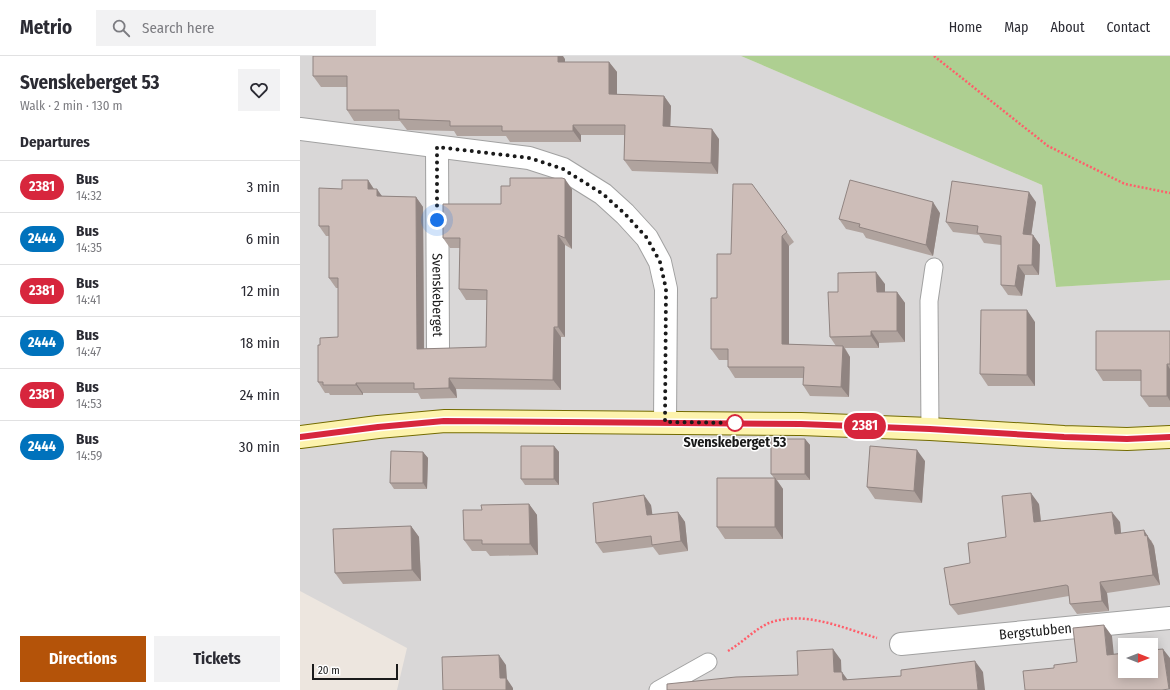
<!DOCTYPE html>
<meta charset="utf-8">
<style>
body{margin:0;font-family:"Fira Sans Condensed",sans-serif;background:#f2f2f3;color:#2b2b33;height:100vh;display:flex;flex-direction:column;font-size:15px;white-space:nowrap}
*{box-sizing:border-box;margin:0}
p{font-size:13px;color:#7c7c81}
.icon{flex:none;width:22px;height:22px;fill:none;stroke:currentColor;stroke-width:2;stroke-linecap:round;stroke-linejoin:round}
.map{position:relative;flex:1;overflow:hidden}
.panel{display:flex;flex-direction:column;background:#fff;width:300px}
.panel>*{flex:none}
.badge{padding:0 8px;border-radius:13px;font-size:14px;line-height:26px}
.needle{width:26px;rotate:90deg}
.buttons{position:absolute;left:818px;top:582px;display:grid;gap:8px}
.buttons a{display:grid;place-items:center;width:40px;height:40px;border-radius:0px;background:#fff;box-shadow:0 2px 10px #0003;font-size:20px}
.scale{position:absolute;left:12px;bottom:10px;width:86px;box-sizing:border-box;padding-left:4px;border:2px solid #1a1a1a;border-top:0;font-size:11px;line-height:14px;white-space:nowrap;color:#1a1a1a;-webkit-text-stroke:3px #fff;paint-order:stroke}
.you{position:absolute;width:20px;height:20px;margin:-10px;border:3px solid #fff;border-radius:50%;background:#1a73e8;box-shadow:0 0 0 6px #1a73e833}
.map>.badge{position:absolute;translate:-50% -50%;box-shadow:0 0 0 2px #fff}
h2{padding:0 20px;font-size:15px;line-height:36px}
.round{display:grid;place-items:center;flex:none;width:42px;height:42px;border-radius:0px;background:#f2f2f3}
.summary{display:flex;align-items:center;justify-content:space-between;height:68px;padding:0 20px}
h1{font-size:19px;font-weight:700;line-height:30px}
.action{display:flex;gap:8px;margin-top:auto;padding:8px 20px}
.action a{flex:1;height:46px;border-radius:0px;background:#b45309;color:#fff;font-size:16px;font-weight:700;line-height:46px;text-align:center}
.action a+a{background:#f2f2f3;color:#2b2b33}
ul{padding:0;list-style:none}
li{display:flex;align-items:center;gap:12px;height:52px;padding:0 20px;border-top:1px solid #e1e1e2}
li div{flex:1}
li b{display:block;font-size:15px}
li em{font-style:normal}
li .badge{min-width:44px;font-weight:700;text-align:center}
header{display:flex;align-items:center;gap:24px;box-sizing:border-box;height:56px;padding:0 20px;background:#fff;border-bottom:1px solid #e1e1e2}
header strong{font-size:19px}
nav{display:flex;gap:22px;margin-inline-start:auto;font-size:14px}
.search{width:280px;height:36px;background:#f2f2f3;display:flex;align-items:center;gap:10px;box-sizing:border-box;padding:0 14px;border-radius:0px;color:#7c7c81;font-size:15px}
main{display:flex;flex:1;min-height:0}
.map>svg:first-child{display:block}
</style>
<header>
<strong>Metrio</strong>
<div class="search"><svg class="icon" aria-label="search" viewBox="0 0 24 24"><circle cx="10" cy="10" r="6"/><path d="M15 15l6 6"/></svg>Search here</div>
<nav><a>Home</a><a>Map</a><a>About</a><a>Contact</a></nav>
</header>
<main>
<section class="panel">
<div class="summary"><div><h1>Svenskeberget 53</h1><p>Walk · 2 min · 130 m</p></div><a class="round"><svg class="icon" aria-label="heart" viewBox="0 0 24 24"><path d="M12 20l-8-8c-3-5 5-10 8-4 3-6 11-1 8 4z"/></svg></a></div>
<h2>Departures</h2>
<ul>
<li><span class="badge" style="background:#d7263d;color:#fff">2381</span><div><b>Bus</b><p>14:32</p></div><em>3 min</em></li>
<li><span class="badge" style="background:#0072bc;color:#fff">2444</span><div><b>Bus</b><p>14:35</p></div><em>6 min</em></li>
<li><span class="badge" style="background:#d7263d;color:#fff">2381</span><div><b>Bus</b><p>14:41</p></div><em>12 min</em></li>
<li><span class="badge" style="background:#0072bc;color:#fff">2444</span><div><b>Bus</b><p>14:47</p></div><em>18 min</em></li>
<li><span class="badge" style="background:#d7263d;color:#fff">2381</span><div><b>Bus</b><p>14:53</p></div><em>24 min</em></li>
<li><span class="badge" style="background:#0072bc;color:#fff">2444</span><div><b>Bus</b><p>14:59</p></div><em>30 min</em></li>
</ul>
<div class="action"><a>Directions</a><a>Tickets</a></div>
</section>
<div class="map">
<svg width="870" height="634" viewBox="0 0 870 634">
<rect width="100%" height="100%" fill="#ede6df"/>
<path fill="#d9d7d7" fill-rule="evenodd" d="M0,0h441l301,129 14,102 114,-7v410h-773l10,-42 -107,-57zM825,589h26v26h-26z"/>
<path fill="#aecf91" d="M441,0h429v224l-114,7 -14,-102z"/>
<g fill="none" stroke-linecap="round" stroke-linejoin="round">
<g stroke="#a1a1a1" stroke-width="19">
<path id="lane" d="M630,373l-1,-128 5,-34
M358,634l50,-28"/>
</g>
<g stroke="#a1a1a1" stroke-width="24">
<g id="street">
<path d="M0,73l229,29 34,11 40,25 22,20 22,24 13,24 6,27 -1,133"/>
<path id="s1" d="M137,91l1,200"/>
<path id="s2" d="M601,588l269,-26"/>
</g>
</g>
<g stroke="#736b00" stroke-width="24">
<path id="secondary" d="M0,381l78,-10 67,-6 356,3 129,5 134,8 63,2 43,-2"/>
</g>
<path stroke="#ff5e6a" stroke-width="2.5" stroke-dasharray="2 2" stroke-linecap="butt" d="M634,0l114,90 77,38 45,9
M428,595c14,-8 27,-22 41,-28 35,-13 74,5 108,15"/>
<use href="#lane" stroke="#fff" stroke-width="17"/>
<use href="#street" stroke="#fff" stroke-width="22"/>
<use href="#secondary" stroke="#fdf3ad" stroke-width="22"/>
</g>
<path fill="#b0a39e" d="M265,3v3h44l8,10v22l47,2 7,10 -1,20 49,13 -1,35 -86,-3 -8,-11v-25h-43v7h-71l-4,-6h-49l-3,-5 -47,-1 -7,-9h-46l-7,-11v-23h-26l-8,-11z
M68,124l6,9 8,7 34,1 7,10 1,142 62,-2 1,-47h-21l-7,-11 1,-41h-10l-7,-10 58,-34 71,-15v60l-7,-4v92h-4v53l-105,-1 1,9 -36,1 -3,-6h-55v2h-33l-1,-2h-4l-7,-11 2,-37 18,-8v-49h-2l-7,-10v-42h-3l-7,-10 23,-37z
M452,128l42,58 -5,4v98l47,2 -6,-9 8,-45 47,-8v8h12l8,11v39l-26,1v5h-34l5,9 -1,40 -39,-1 -7,-11v-7h-68l-7,-11v-7h-9l-8,-11 6,-51 14,-44z
M736,146l-5,33h2l7,10 -1,30h-14l-3,21 -14,-1 -7,-10v-40l-17,-2 -5,-8 -26,-3 -7,-10z
M640,157l-7,43 -67,-18 -3,-5 -17,-4 -7,-10z
M735,266v64h-47l-8,-12z
M870,275v76h-21l-8,-11v-15h-38l-7,-11z
M505,383l5,6v35h-33l6,9v50h-58l-8,-12 57,-49 -3,-4z
M254,390l5,6v33h-34l-4,-6z
M123,396l5,6 -1,31h-33l-4,-6z
M625,405l-3,42 -47,-4 -8,-12z
M229,448l8,11 1,40 -48,1 -4,-5h-14l-8,-11 18,-30z
M739,448l2,17 79,1 1,11 30,7 3,6 6,39 -53,8 2,18 -32,3 -7,-10 -1,-8 -111,19 -8,-10 20,-42 36,-26z
M351,449l1,10 26,-3 7,10 3,29 -29,4 -6,-8 -50,6 -7,-10z
M111,470l8,11 2,44 -78,3 -8,-11z"/>
<path fill="#908481" d="M258,0h5l2,3v13l-7,-10z
M309,6l8,10v32l-8,-10z
M364,40l7,10 -1,30 -7,-10z
M273,69l8,10v7l-8,-11z
M412,73l7,10 -1,35 -7,-11z
M265,123l7,10v60l-7,-11z
M68,124l7,11 -7,-2z
M77,133l7,10 -7,-3z
M729,136l7,10 -6,42 -7,-10z
M116,141l7,10 1,153 -7,-11z
M633,146l7,11 -7,43 -7,-11z
M258,179l7,10v92l-7,-10z
M733,179l7,10 -1,30 -7,-10z
M482,180l7,10v108l-7,-10z
M718,209l7,10 -3,21 -7,-10z
M576,216l9,12v19l-8,-11z
M597,236l8,11v39l-8,-11z
M727,254l8,12v64l-8,-11z
M254,271l7,10v53l-8,-10z
M571,275l8,12v5l-8,-12z
M543,290l7,11 -1,40 -8,-10z
M867,308l3,5v32l-3,-5z
M149,322l7,11 1,9 -8,-10z
M56,327l7,10v2l-7,-10z
M505,383l5,6v35l-5,-6z
M254,390l5,6v33l-5,-6z
M617,394l8,11 -3,42 -8,-12z
M123,396l5,6 -1,31 -4,-6z
M475,422l8,11v50l-8,-12z
M731,437l8,11 3,28 -8,-10z
M344,439l7,10 3,20 -7,-10z
M229,448l8,11 1,40 -8,-11z
M378,456l7,10 3,29 -7,-10z
M812,456l8,10 2,22 -7,-10z
M111,470l8,11 2,44 -9,-11z
M844,474l10,16 6,39 -7,-10z
M800,526l7,11 2,18 -7,-10z
M804,569l8,11 3,30 -8,-11z
M533,593l8,11 1,24 -8,-12z
M863,593l7,9v32l-1,-1z
M199,599l7,10 1,14 6,9v2h-7l-6,-12z
M675,605l8,11 2,18h-7z
M542,616l8,11 -7,-3z"/>
<path fill="#cdbdb8" stroke="#908481" d="M13,0h245v6h51v32l55,2 -1,30 49,3 -1,34 -87,-3 1,-35h-52v6h-71v-5h-52v-5l-51,-2v-9h-52v-34h-34z
M210,122h52l3,1v59l-7,-3v92h-4l-1,53 -104,-2v10l-35,1v-6h-58v2h-33v-3h-5v-37h2v-7l18,-1v-59h-9v-52h-10v-38l23,1v-9h26v9h9v7l39,1 1,152 69,-2 1,-57 -28,-1 1,-51h-17v-34h58v-18h9z
M550,124l83,22 -7,43 -67,-18 1,-3 -21,-5z
M652,125l77,11 -6,42 10,1 -1,30h-14l-3,21 -14,-1v-49l-24,-3 1,-7 -32,-4z
M433,128h19l35,48 -5,4v108l61,2 -2,41 -38,-2 1,-18h-76v-18h-17v-51h6v-44h14z
M576,216l1,20h20v39h-26v5l-41,1 -2,-45h10v-19z
M681,254h46v65l-47,-1z
M796,275h74v33h-3v32h-26v-26h-45z
M471,383h34v35h-34z
M221,390h33v33h-33z
M570,390l47,4 -3,41 -47,-4z
M91,395l32,1v31h-33z
M417,422h58v49h-58z
M731,437l3,29 78,-10 3,22 29,-4 1,6 2,-1 6,40 -53,7 2,19 -32,3 -2,-18 -2,-1 -116,20 -6,-37 26,-5 -2,-20 38,-6 -4,-41z
M344,439l3,20 31,-3 3,29 -29,4 -1,-9 -55,7 -3,-40z
M229,448l1,40h-48v-4h-18l-1,-30h19l-1,-5z
M111,470l1,44 -77,3 -2,-44z
M804,569l3,30 18,-2v18h26v-21l12,-1 6,40 -7,1h-137l-2,-19 31,-3v-3l23,-3 -4,-34z
M533,593l1,23h8l1,8 58,-4v-6l74,-9 3,29h-311v-6l69,-7 62,-2 -1,-24z
M199,599l1,23h6v12h-63l-1,-33z"/>
<g fill="none" stroke-linecap="round" stroke-linejoin="round">
<g stroke="#fff" stroke-width="9">
<path id="line" d="M0,381l78,-10 66,-6 357,3 129,5 134,8 63,2 43,-2"/>
</g>
<use href="#line" stroke="#d7263d" stroke-width="6"/>
<path stroke="#1a1a1a" stroke-width="4" stroke-dasharray="0 7.2" d="M137,164v-73l93,11 33,11 40,25 22,20 22,24 13,24 6,27 -1,133 72,1h-2"/>
</g>
<circle fill="#fff" stroke="#d7263d" stroke-width="2" cx="435" cy="367" r="8"/>
<g text-anchor="middle" stroke-width="3" stroke-linejoin="round" paint-order="stroke">
<g font-size="14" fill="#1a1a1a" stroke="#fff">
<text dy="5" stroke="none"><textPath href="#s1" startOffset="148">Svenskeberget</textPath></text>
<text dy="5" stroke="none"><textPath href="#s2" startOffset="135">Bergstubben</textPath></text>
</g>
<g font-size="14" font-weight="bold" fill="#1a1a1a" stroke="#fff">
<text x="435" y="391">Svenskeberget 53</text>
</g>
</g>
</svg>
<div class="buttons">
<a><svg class="needle" viewBox="-14 -14 28 28"><path d="M0-13l5 13h-10z" fill="#e53935"/><path d="M0 13l5-13h-10z" fill="#7c7c81"/></svg></a>
</div>
<div class="scale">20 m</div>
<div class="you" style="left:137px;top:164px"></div>
<b class="badge" style="left:565px;top:370px;background:#d7263d;color:#fff">2381</b>
</div>
</main>
